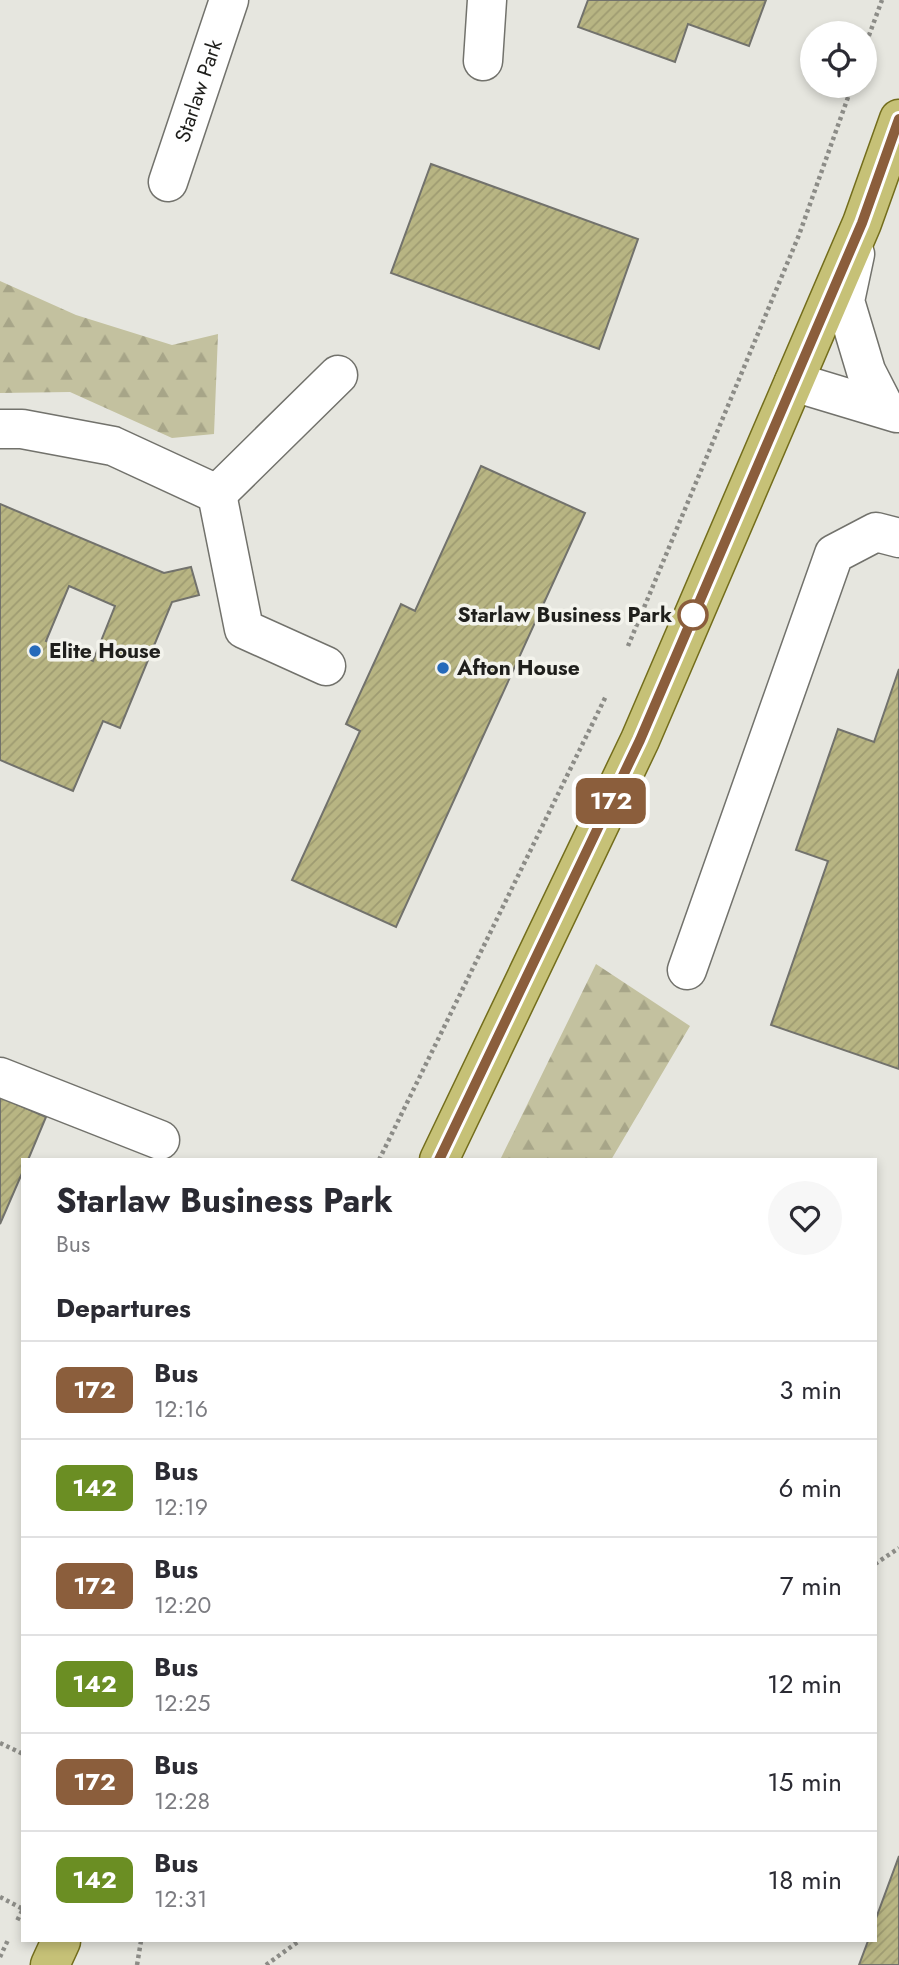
<!DOCTYPE html>
<style>
body{margin:0;font-family:Jost,sans-serif;background:#f7f7f7;color:#2b2b33;height:100vh;display:flex;flex-direction:column;font-size:26px;white-space:nowrap}
*{box-sizing:border-box;margin:0}
p{font-size:23px;color:#7c7c81}
.icon{flex:none;width:38px;height:38px;fill:none;stroke:currentColor;stroke-width:2;stroke-linecap:round;stroke-linejoin:round}
.map{position:relative;flex:1;overflow:hidden}
.drawer{position:absolute;left:21px;top:1158px;width:856px;height:784px;display:flex;flex-direction:column;background:#fff;border-radius:0px;box-shadow:0 4px 10px #0003}
.drawer>*{flex:none}
.badge{padding:0 14px;border-radius:10px;font-size:24px;line-height:46px}
.controls{position:absolute;left:800px;top:21px;display:grid;gap:14px}
.controls a{display:grid;place-items:center;width:77px;height:77px;border-radius:50%;background:#fff;box-shadow:0 4px 10px #0003;font-size:35px}
.map>.badge{position:absolute;translate:-50% -50%;box-shadow:0 0 0 4px #fff}
h2{padding:0 35px;font-size:26px;line-height:63px}
.round{display:grid;place-items:center;flex:none;width:74px;height:74px;border-radius:37px;background:#f7f7f7}
.headline{display:flex;align-items:center;justify-content:space-between;height:119px;padding:0 35px}
h1{font-size:33px;font-weight:700;line-height:52px}
ul{padding:0;list-style:none}
li{display:flex;align-items:center;gap:21px;height:98px;padding:0 35px;border-top:2px solid #e1e1e2}
li div{flex:1}
li b{display:block;font-size:26px}
li em{font-style:normal}
li .badge{min-width:77px;font-weight:700;text-align:center}
.map>svg:first-child{display:block}
</style>
<div class="map">
<svg width="899" height="1965" viewBox="0 0 899 1965">
<defs>
<pattern id="forest-firs" width="22" height="20" patternUnits="userSpaceOnUse" patternTransform="scale(1.75)"><rect width="22" height="20" fill="#c3c19f"/><path d="M5 1l3.5 6h-7zM16 11l3.5 6h-7z" fill="#a7a588"/></pattern>
<pattern id="building-hatch" width="6" height="6" patternUnits="userSpaceOnUse" patternTransform="scale(1.75)"><rect width="6" height="6" fill="#b8b583"/><path d="M-1 1l2-2M0 6l6-6M5 7l2-2" fill="none" stroke="#9e9b71"/></pattern>
</defs>
<rect width="100%" height="100%" fill="#e6e6df"/>
<path fill="url(#forest-firs)" d="M0,281l76,34 96,30 46,-11 -4,100 -42,4 -102,-46 -70,1z
M596,964l94,62 -79,134h-111z"/>
<path fill="url(#building-hatch)" stroke="#72726c" stroke-width="2" fill-rule="evenodd" d="M588,0h178l-17,46 -61,-22 -13,38 -97,-35z
M431,164l207,75 -39,110 -208,-76z
M481,466l104,47 -189,414 -104,-47 68,-149 -14,-7 55,-120 14,7z
M0,504l164,69 27,-6 8,28 -27,7 -52,126 -17,-7 -30,70 -73,-31zM69,586l46,20 -22,55 -47,-20z
M899,669v400l-128,-44 57,-164 -32,-11 42,-121 36,13z
M0,1097l46,20 -18,43h-5v11l-23,53z
M899,1856v109h-40l9,-24h7v-20z"/>
<g fill="none" stroke-linecap="round" stroke-linejoin="round">
<g stroke="#72726c" stroke-width="41">
<g id="minor">
<path d="M483,61l4,-61"/>
<path id="s1" d="M168,182l61,-182"/>
<path d="M855,254l-10,47 21,70 19,37"/>
<path d="M794,382l103,31"/>
<path d="M0,429h22l91,17 104,48 27,135 82,37"/>
<path d="M217,494l121,-119"/>
<path d="M687,970l147,-416 42,-22 23,6"/>
<path d="M0,1077l160,63"/>
</g>
</g>
<g stroke="#736d1c" stroke-width="41">
<path id="major" d="M439,1160l201,-420 222,-517 37,-104
M50,1965l11,-24"/>
</g>
<path stroke="#8c8c87" stroke-width="4.5" stroke-dasharray="3.5 3.5" stroke-linecap="butt" d="M864,49l18,-49
M628,646l171,-411 53,-149
M379,1160l227,-464
M875,1564l24,-16
M0,1743l23,11
M0,1897l23,12 -7,14
M0,1957l8,-17
M137,1965l4,-24
M266,1965l33,-24"/>
<use href="#minor" stroke="#fff" stroke-width="38"/>
<use href="#major" stroke="#c6c177" stroke-width="38"/>
</g>
<g fill="none" stroke-linecap="round" stroke-linejoin="round">
<g stroke="#fff" stroke-width="16">
<path id="line" d="M439,1160l201,-420 222,-517 37,-104"/>
</g>
<use href="#line" stroke="#8b5e3c" stroke-width="10"/>
</g>
<circle fill="#fff" stroke="#8b5e3c" stroke-width="3.5" cx="693" cy="615" r="14"/>
<g fill="#256aba" stroke="#f3f3ec" stroke-width="2.5">
<circle cx="35" cy="651" r="7"/>
<circle cx="443" cy="668" r="7"/>
</g>
<g text-anchor="middle" stroke-width="7" stroke-linejoin="round" paint-order="stroke">
<g font-size="21" fill="#1f1f1c" stroke="#f3f3ec">
<text dy="7" stroke="none"><textPath href="#s1" startOffset="96">Starlaw Park</textPath></text>
</g>
<g font-size="21" font-weight="bold" fill="#1f1f1c" stroke="#f3f3ec" text-anchor="end">
<text x="672" y="622">Starlaw Business Park</text>
</g>
<g font-size="21" font-weight="bold" fill="#1f1f1c" stroke="#f3f3ec" text-anchor="start">
<text x="49" y="658">Elite House</text>
<text x="457" y="675">Afton House</text>
</g>
</g>
</svg>
<div class="controls">
<a><svg class="icon" aria-label="locate" viewBox="0 0 24 24"><circle cx="12" cy="12" r="6"/><path d="M12 2v4M12 18v4M2 12h4M18 12h4"/></svg></a>
</div>
<b class="badge" style="left:611px;top:801px;background:#8b5e3c;color:#fff">172</b>
<section class="drawer">
<div class="headline"><div><h1>Starlaw Business Park</h1><p>Bus</p></div><a class="round"><svg class="icon" aria-label="heart" viewBox="0 0 24 24"><path d="M12 20l-8-8c-3-5 5-10 8-4 3-6 11-1 8 4z"/></svg></a></div>
<h2>Departures</h2>
<ul>
<li><span class="badge" style="background:#8b5e3c;color:#fff">172</span><div><b>Bus</b><p>12:16</p></div><em>3 min</em></li>
<li><span class="badge" style="background:#6b8e23;color:#fff">142</span><div><b>Bus</b><p>12:19</p></div><em>6 min</em></li>
<li><span class="badge" style="background:#8b5e3c;color:#fff">172</span><div><b>Bus</b><p>12:20</p></div><em>7 min</em></li>
<li><span class="badge" style="background:#6b8e23;color:#fff">142</span><div><b>Bus</b><p>12:25</p></div><em>12 min</em></li>
<li><span class="badge" style="background:#8b5e3c;color:#fff">172</span><div><b>Bus</b><p>12:28</p></div><em>15 min</em></li>
<li><span class="badge" style="background:#6b8e23;color:#fff">142</span><div><b>Bus</b><p>12:31</p></div><em>18 min</em></li>
</ul>
</section>
</div>
